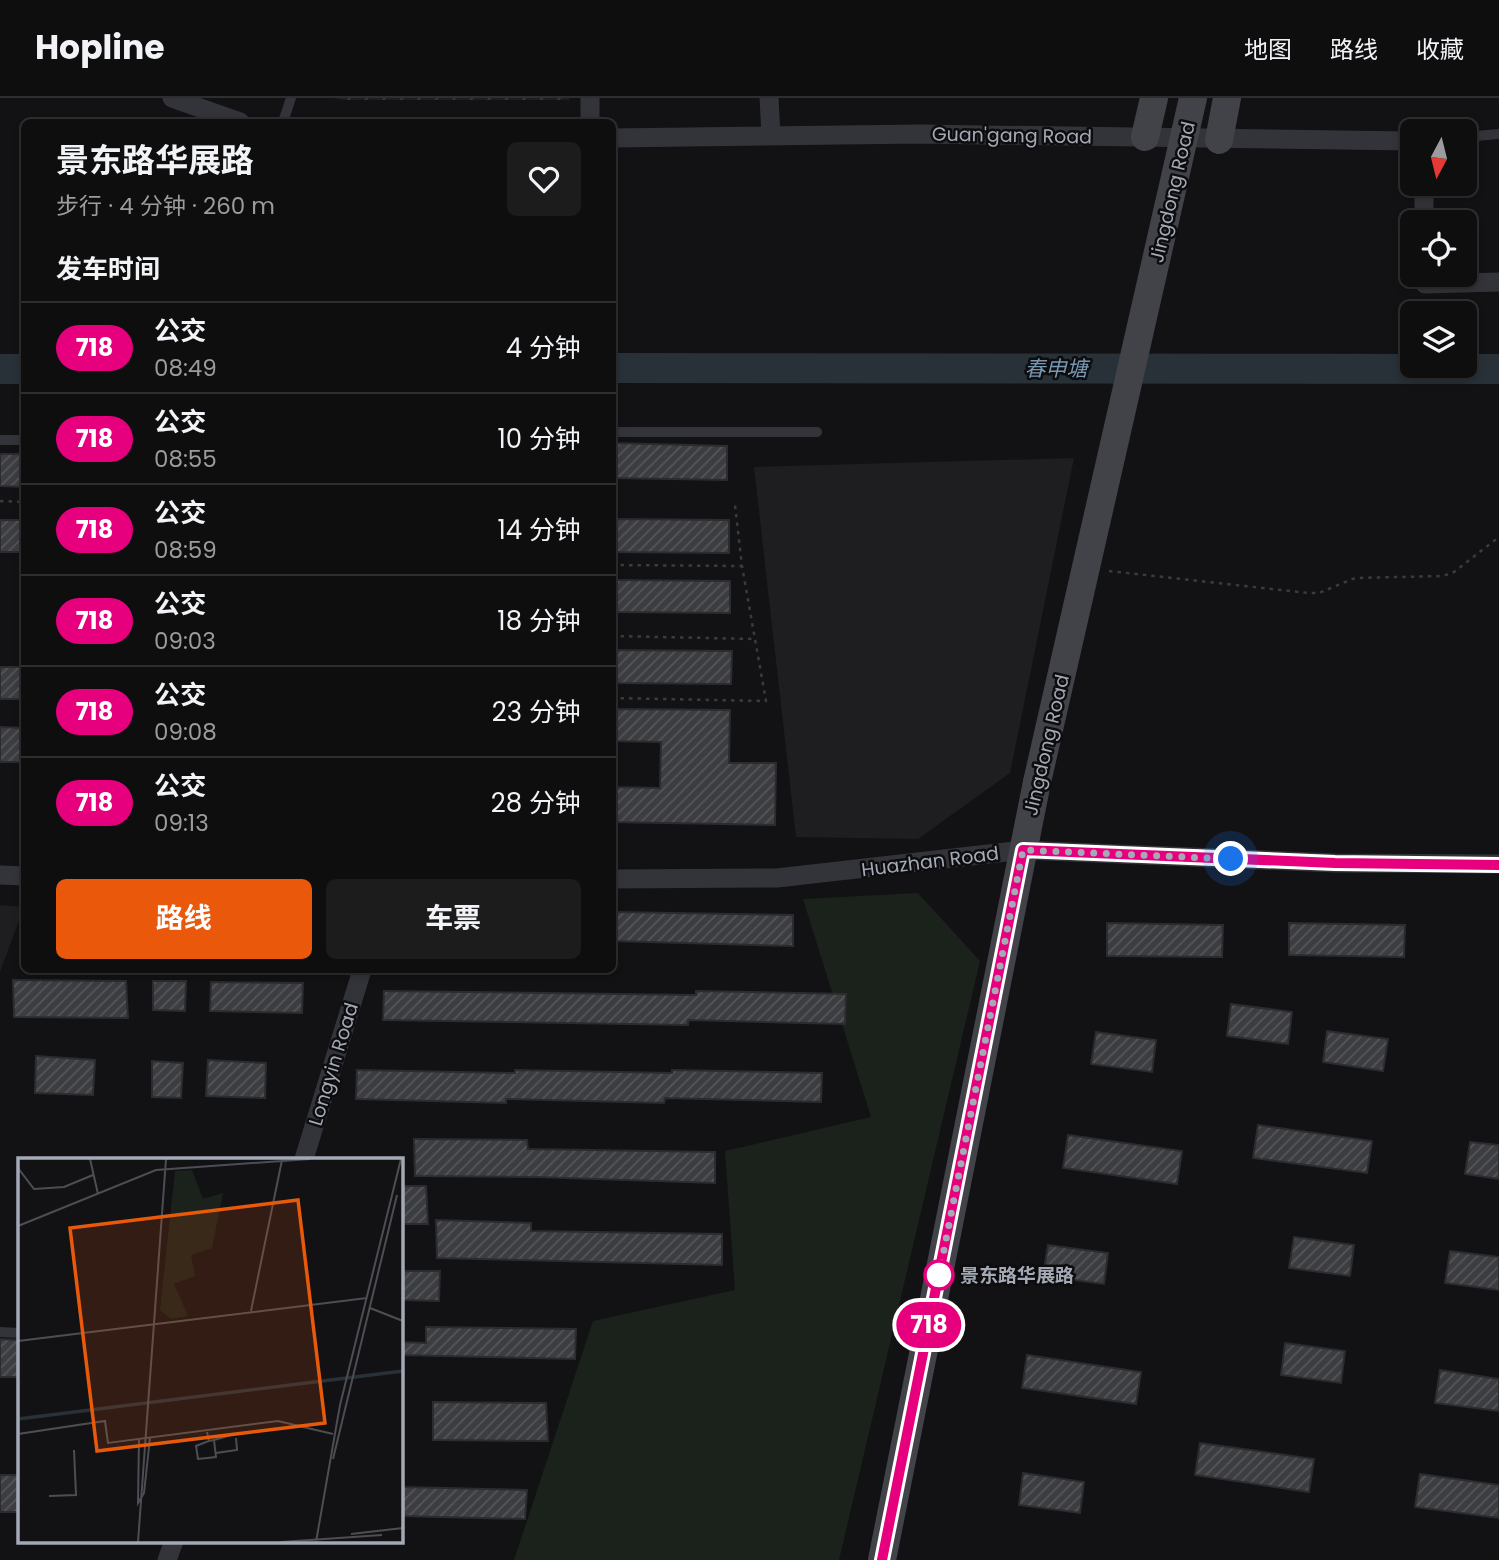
<!DOCTYPE html>
<html lang="zh">
<meta charset="utf-8">
<style>
body{margin:0;font-family:Poppins,"Noto Sans SC",sans-serif;background:#1c1c1d;color:#f1f3f6;height:100vh;display:flex;flex-direction:column;font-size:26px;white-space:nowrap}
*{box-sizing:border-box;margin:0}
p{font-size:23px;color:#9b9c9e}
.icon{flex:none;width:38px;height:38px;fill:none;stroke:currentColor;stroke-width:2;stroke-linecap:round;stroke-linejoin:round}
.map{position:relative;flex:1;overflow:hidden}
.sheet{position:absolute;left:21px;top:21px;width:595px;height:854px;display:flex;flex-direction:column;background:#0e0e0f;border-radius:10px;box-shadow:0 4px 10px #0003,0 0 0 2px #2e2e2f}
.sheet>*{flex:none}
.badge{padding:0 14px;border-radius:23px;font-size:24px;line-height:46px}
.needle{width:46px;rotate:187deg}
.tools{position:absolute;left:1400px;top:21px;display:grid;gap:14px}
.tools a{display:grid;place-items:center;width:77px;height:77px;border-radius:10px;background:#0e0e0f;box-shadow:0 4px 10px #0003,0 0 0 2px #2e2e2f;font-size:35px}
.you{position:absolute;width:35px;height:35px;margin:-18px;border:5px solid #fff;border-radius:50%;background:#1a73e8;box-shadow:0 0 0 10px #1a73e833}
.map>.badge{position:absolute;translate:-50% -50%;box-shadow:0 0 0 4px #fff}
h2{padding:0 35px;font-size:26px;line-height:63px}
.round{display:grid;place-items:center;flex:none;width:74px;height:74px;border-radius:10px;background:#1c1c1d}
.overview{display:flex;align-items:center;justify-content:space-between;height:119px;padding:0 35px}
h1{font-size:33px;font-weight:700;line-height:52px}
.action{display:flex;gap:14px;margin-top:auto;padding:14px 35px}
.action a{flex:1;height:80px;border-radius:10px;background:#ea580c;color:#fff;font-size:28px;font-weight:700;line-height:80px;text-align:center}
.action a+a{background:#1c1c1d;color:#f1f3f6}
ul{padding:0;list-style:none}
li{display:flex;align-items:center;gap:21px;height:91px;padding:0 35px;border-top:2px solid #2e2e2f}
li div{flex:1}
li b{display:block;font-size:26px}
li em{font-style:normal}
li .badge{min-width:77px;font-weight:700;text-align:center}
header{display:flex;align-items:center;gap:42px;box-sizing:border-box;height:98px;padding:0 35px;background:#0e0e0f;border-bottom:2px solid #2e2e2f}
header strong{font-size:33px}
nav{display:flex;gap:38px;margin-inline-start:auto;font-size:24px}
.map>svg:first-child{display:block}
</style>
<header>
<strong>Hopline</strong>
<nav><a>地图</a><a>路线</a><a>收藏</a></nav>
</header>
<div class="map">
<svg width="1499" height="1462" viewBox="0 0 1499 1462">
<defs>
<pattern id="industrial-furrows" width="10" height="10" patternUnits="userSpaceOnUse" patternTransform="scale(1.75)"><rect width="10" height="10" fill="#1e1e21"/><path d="M-1 1l2-2M0 10L10 0M9 11l2-2" fill="none" stroke="#3c3c3f"/></pattern>
<pattern id="building-hatch" width="6" height="6" patternUnits="userSpaceOnUse" patternTransform="scale(1.75)"><rect width="6" height="6" fill="#3c3d41"/><path d="M-1 1l2-2M0 6l6-6M5 7l2-2" fill="none" stroke="#55565a"/></pattern>
</defs>
<rect width="100%" height="100%" fill="#121214"/>
<path fill="#1e1e21" d="M1074,360l-64,315 -92,66 -122,-2 -42,-370z
M0,807l24,2 -24,65z"/>
<path fill="url(#industrial-furrows)" d="M333,0h236v2h-226z"/>
<path fill="#1a221b" d="M918,795l62,68 -141,599h-325l79,-239 142,-31 -10,-139 146,-34 -68,-218z"/>
<g fill="none" stroke-linecap="round" stroke-linejoin="round">
<path stroke="#283138" stroke-width="30" d="M612,270l887,1
M0,271h24"/>
</g>
<path fill="url(#building-hatch)" stroke="#2c2c30" stroke-width="2" d="M612,345l115,3v34l-115,-2z
M0,356h24v33l-24,-1z
M612,421l117,1v33l-117,-1z
M0,422h24v32h-24z
M612,482l118,1v32l-118,-1z
M612,552l120,1 -1,33 -119,-1z
M0,569h24v32h-24z
M612,611l118,1 -1,53h47l-1,62 -163,-3v-35l48,1 1,-46 -49,-1z
M0,629l24,1v34h-24z
M615,814l178,3v31l-179,-5z
M1107,825l116,2 -1,32 -115,-1z
M1289,825l116,2 -1,32 -115,-2z
M13,882l113,1 2,37 -114,-1z
M153,883h33l-1,30 -32,-1z
M211,884l92,1 -1,30 -92,-2z
M384,893l312,4v-4l150,3 -1,30 -157,-4v5l-305,-5z
M1231,906l61,8 -4,32 -61,-8z
M1327,933l61,8 -5,32 -60,-9z
M1096,934l60,8 -4,32 -61,-8z
M36,958l59,4 -2,35 -58,-2z
M208,962l58,3 -1,35 -59,-2z
M152,963l31,2 -2,35 -29,-1z
M357,972l158,3v-3l157,3v-3l150,3 -1,29 -156,-4 -1,5 -158,-4v4l-150,-4z
M1258,1027l114,16 -5,32 -114,-15z
M1068,1037l114,16 -5,33 -114,-16z
M414,1041l113,1 1,9 187,3v31l-179,-6 -121,-1z
M1470,1044l29,3v34l-34,-5z
M401,1088h25l2,38h-27z
M436,1122l95,3v8l191,3v31l-285,-7z
M1294,1139l60,8 -4,31 -61,-8z
M1048,1147l60,8 -4,31 -61,-8z
M1450,1153l49,6v33l-54,-7z
M401,1173h39l-1,30 -38,-1z
M426,1229l150,2 -1,30 -174,-4v-13l25,1z
M0,1241l19,1v37h-19z
M1285,1245l60,8 -4,32 -60,-8z
M1027,1257l114,17 -5,32 -114,-16z
M1440,1272l59,9v32l-64,-8z
M433,1304l113,1 2,38 -115,-1z
M1200,1345l114,16 -5,33 -114,-17z
M1023,1375l61,9 -4,31 -61,-8z
M1420,1376l79,11v33l-84,-11z
M0,1377h19v37h-19z
M401,1389l126,3 -2,29 -124,-3z"/>
<g fill="none" stroke-linecap="round" stroke-linejoin="round">
<path stroke="#393b40" stroke-width="2.5" stroke-dasharray="3.5 5" stroke-linecap="butt" d="M0,403l24,1
M612,467l130,1
M1109,473l199,22h11l36,-15 88,-2 11,-4 45,-35
M612,538l142,3
M612,600l154,3 -24,-135 -7,-61"/>
<path stroke="#333439" stroke-width="10" d="M283,24l8,-24
M1465,39l34,-3
M612,334h205
M0,342h24
M0,1234l19,1"/>
<path stroke="#333439" stroke-width="19" d="M172,0l68,24
M769,0l2,37
M590,24v-24
M612,40l308,-4 492,7
M1424,86v38
M1425,177v9l74,-2
M0,777l24,1
M612,781l165,-1 246,-28 312,13 164,1
M304,1061l58,-189
M167,1462l7,-19"/>
<path stroke="#414349" stroke-width="28" d="M1145,39l9,-39
M1219,42l8,-42
M882,1462l155,-778"/>
<path stroke="#414349" stroke-width="28" d="M1037,684l156,-684"/>
</g>
<g fill="none" stroke-linecap="round" stroke-linejoin="round">
<g stroke="#fff" stroke-width="16">
<path id="line" d="M882,1462l141,-710 312,13 164,2"/>
</g>
<use href="#line" stroke="#e6007e" stroke-width="10"/>
<path stroke="#a3a9b5" stroke-width="7" stroke-dasharray="0 12.6" d="M939,1177l84,-425 208,9"/>
</g>
<circle fill="#fff" stroke="#e6007e" stroke-width="3.5" cx="939" cy="1177" r="14"/>
<g text-anchor="middle" stroke-width="5" stroke-linejoin="round" paint-order="stroke">
<g font-size="19" fill="#a3a9b5" stroke="#0d0d0f">
<text transform="translate(1012 37) rotate(1)" y="7">Guan'gang Road</text>
<text transform="translate(1172 94) rotate(-77)" y="7">Jingdong Road</text>
<text transform="translate(1046 647) rotate(-77)" y="7">Jingdong Road</text>
<text transform="translate(930 763) rotate(-7)" y="7">Huazhan Road</text>
<text transform="translate(333 966) rotate(-73)" y="7">Longyin Road</text>
</g>
<g font-size="19" font-weight="bold" fill="#a3a9b5" stroke="#0d0d0f" text-anchor="start">
<text x="960" y="1184">景东路华展路</text>
</g>
<g font-size="21" font-style="italic" fill="#7898b2" stroke="#0d0d0f">
<text x="1056" y="278">春申塘</text>
</g>
</g>
<g transform="translate(18 1060)">
<rect width="385" height="385" fill="#121214"/>
<path d="M174,12l11,29 20,-6 -11,55 -21,7 4,21 -21,8 14,32 -17,3 -11,-9 15,-139z" fill="#1a221b"/>
<path fill="none" stroke="#283138" stroke-width="3.5" d="M0,261l385,-48"/>
<path fill="none" stroke="#4c4e54" stroke-width="2" d="M72,1l8,35M0,10l16,21 30,-2 29,-12M0,68l138,-56 154,-11M352,150l33,13M233,153l31,-151M0,183l349,-43M189,274l2,9 -13,5 2,13 18,-2 -2,-17 -5,1M0,276l87,-13 3,22 170,-22 55,13M121,281l-1,64 6,-10 6,-55M196,282l21,-6M198,295l21,-3 -1,-12M315,301l64,-264M31,338l27,-1 -2,-45M333,376l52,-6M120,384l28,-383M263,384l101,-7M298,384l24,-137 61,-246"/>
<path fill="#e8590c" fill-opacity="0.15" stroke="#e8590c" stroke-width="3.5" d="M280,42l27,223 -228,28 -27,-223z"/>
<rect width="385" height="385" fill="none" stroke="#a3a9b5" stroke-width="3.5"/>
</g>
</svg>
<div class="tools">
<a><svg class="needle" viewBox="-14 -14 28 28"><path d="M0-13l5 13h-10z" fill="#e53935"/><path d="M0 13l5-13h-10z" fill="#9b9c9e"/></svg></a>
<a><svg class="icon" aria-label="locate" viewBox="0 0 24 24"><circle cx="12" cy="12" r="6"/><path d="M12 2v4M12 18v4M2 12h4M18 12h4"/></svg></a>
<a><svg class="icon" aria-label="layers" viewBox="0 0 24 24"><path d="M12 4l9 5-9 5-9-5zM3 14l9 5 9-5"/></svg></a>
</div>
<div class="you" style="left:1231px;top:761px"></div>
<b class="badge" style="left:929px;top:1227px;background:#e6007e;color:#fff">718</b>
<section class="sheet">
<div class="overview"><div><h1>景东路华展路</h1><p>步行 · 4 分钟 · 260 m</p></div><a class="round"><svg class="icon" aria-label="heart" viewBox="0 0 24 24"><path d="M12 20l-8-8c-3-5 5-10 8-4 3-6 11-1 8 4z"/></svg></a></div>
<h2>发车时间</h2>
<ul>
<li><span class="badge" style="background:#e6007e;color:#fff">718</span><div><b>公交</b><p>08:49</p></div><em>4 分钟</em></li>
<li><span class="badge" style="background:#e6007e;color:#fff">718</span><div><b>公交</b><p>08:55</p></div><em>10 分钟</em></li>
<li><span class="badge" style="background:#e6007e;color:#fff">718</span><div><b>公交</b><p>08:59</p></div><em>14 分钟</em></li>
<li><span class="badge" style="background:#e6007e;color:#fff">718</span><div><b>公交</b><p>09:03</p></div><em>18 分钟</em></li>
<li><span class="badge" style="background:#e6007e;color:#fff">718</span><div><b>公交</b><p>09:08</p></div><em>23 分钟</em></li>
<li><span class="badge" style="background:#e6007e;color:#fff">718</span><div><b>公交</b><p>09:13</p></div><em>28 分钟</em></li>
</ul>
<div class="action"><a>路线</a><a>车票</a></div>
</section>
</div>
